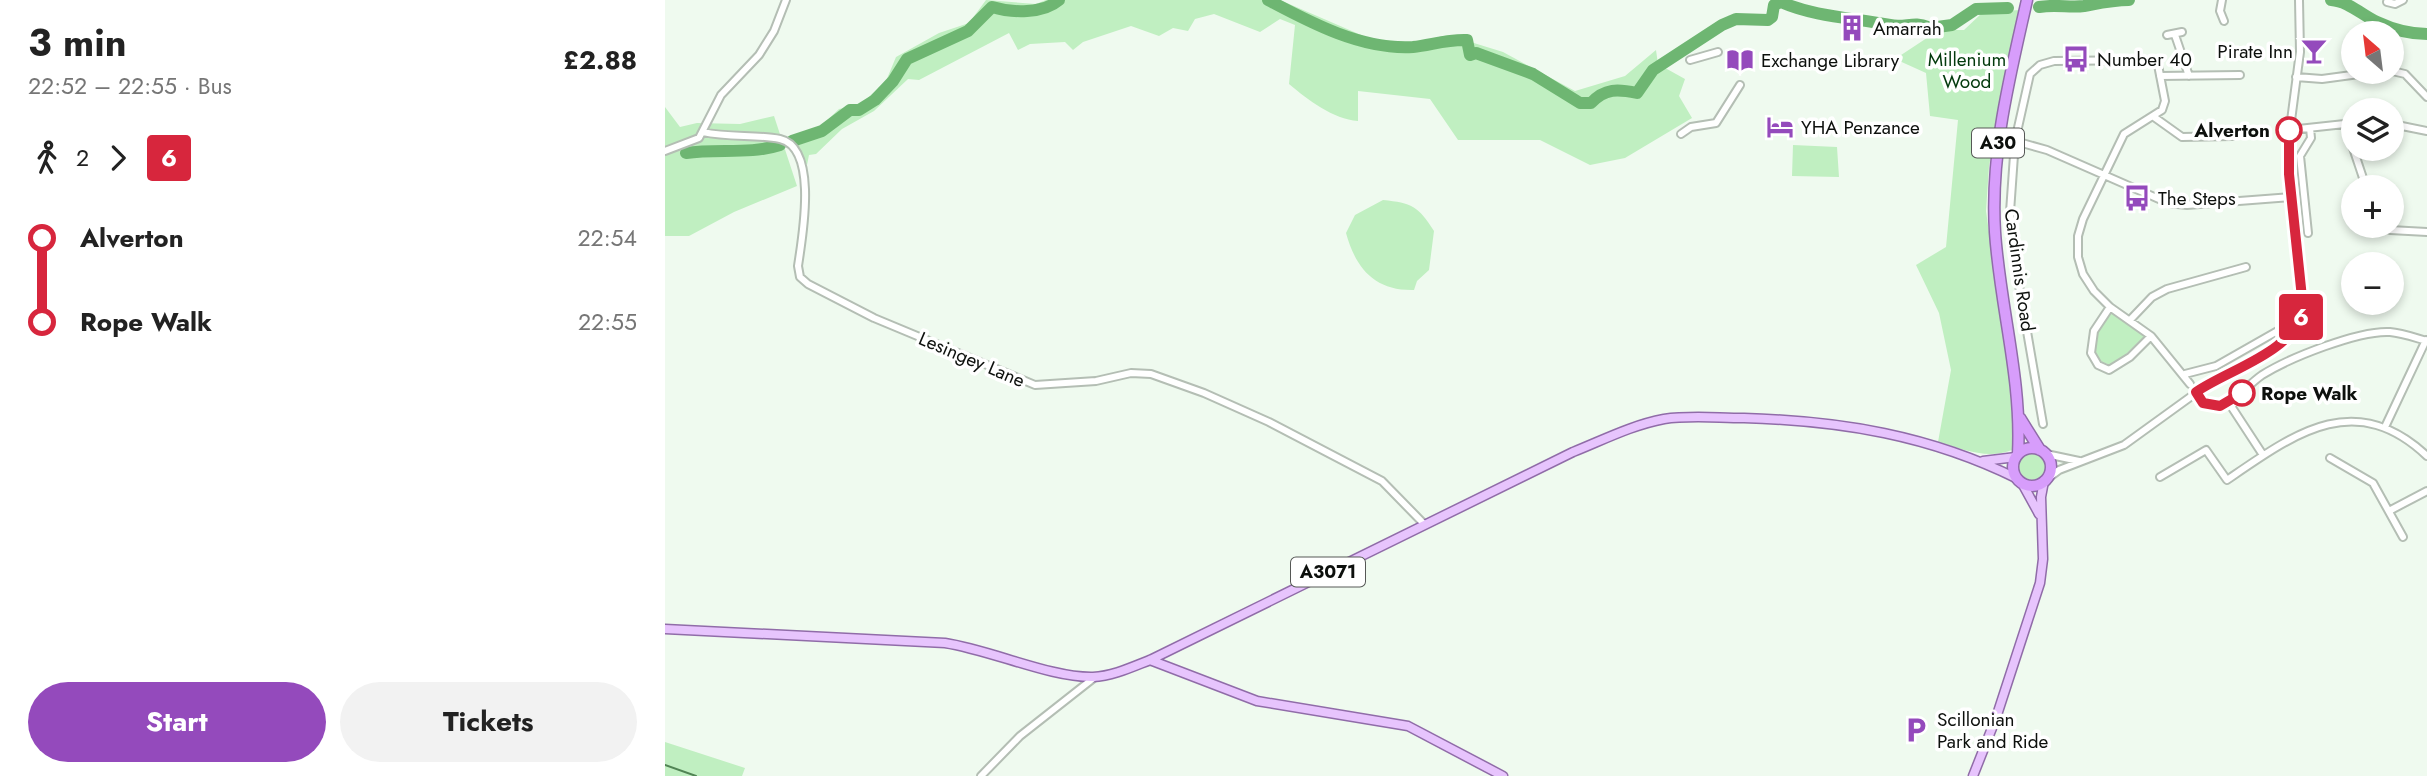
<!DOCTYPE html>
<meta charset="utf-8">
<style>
body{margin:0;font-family:Jost,sans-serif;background:#f2f2f2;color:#222;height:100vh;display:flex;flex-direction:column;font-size:26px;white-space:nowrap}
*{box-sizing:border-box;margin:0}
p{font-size:23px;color:#767676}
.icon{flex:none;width:38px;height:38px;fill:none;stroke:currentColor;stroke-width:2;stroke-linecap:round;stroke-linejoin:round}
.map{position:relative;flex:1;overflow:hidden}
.sheet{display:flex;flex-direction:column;background:#fff;width:665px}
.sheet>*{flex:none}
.badge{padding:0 14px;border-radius:5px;font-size:24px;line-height:46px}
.needle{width:46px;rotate:332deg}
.buttons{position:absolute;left:1676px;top:21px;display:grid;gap:14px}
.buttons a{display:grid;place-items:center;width:63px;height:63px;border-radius:50%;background:#fff;box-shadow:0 4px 10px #0003;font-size:35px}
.map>.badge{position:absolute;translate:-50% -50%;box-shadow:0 0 0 4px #fff}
.legs{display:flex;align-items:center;gap:10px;height:77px;padding:0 28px;font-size:23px}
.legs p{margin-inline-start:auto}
.overview{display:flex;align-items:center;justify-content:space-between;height:119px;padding:0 28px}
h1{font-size:38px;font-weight:700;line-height:52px}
.button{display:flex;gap:14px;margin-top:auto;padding:14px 28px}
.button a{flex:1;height:80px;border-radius:42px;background:#944abc;color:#fff;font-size:28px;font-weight:700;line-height:80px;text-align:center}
.button a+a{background:#f2f2f2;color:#222}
ul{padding:0 28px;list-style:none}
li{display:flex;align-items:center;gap:24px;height:84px;font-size:26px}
li i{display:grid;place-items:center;width:10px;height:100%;margin:0 9px;background:currentColor}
li i::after{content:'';width:18px;height:18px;margin:-9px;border:5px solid;border-radius:50%;background:#fff}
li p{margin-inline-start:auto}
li:first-child i{background:linear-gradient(#0000 50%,currentColor 0)}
li:last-child i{background:linear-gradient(currentColor 50%,#0000 0)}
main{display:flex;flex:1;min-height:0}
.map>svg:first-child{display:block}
</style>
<main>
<section class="sheet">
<div class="overview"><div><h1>3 min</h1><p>22:52 – 22:55 · Bus</p></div><b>£2.88</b></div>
<div class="legs"><svg class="icon" aria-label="walk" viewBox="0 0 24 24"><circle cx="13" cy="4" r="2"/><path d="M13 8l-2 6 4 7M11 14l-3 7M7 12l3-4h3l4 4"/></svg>2<svg class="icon" aria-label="forward" viewBox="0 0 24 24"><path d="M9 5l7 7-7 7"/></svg><b class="badge" style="background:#d7263d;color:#fff">6</b></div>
<ul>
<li><i style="color:#d7263d"></i><b>Alverton</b><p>22:54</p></li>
<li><i style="color:#d7263d"></i><b>Rope Walk</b><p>22:55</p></li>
</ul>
<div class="button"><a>Start</a><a>Tickets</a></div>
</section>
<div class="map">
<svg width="1762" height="776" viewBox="0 0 1762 776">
<rect width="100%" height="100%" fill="#effaef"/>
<path fill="#c0efc1" d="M321,0l50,4 10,-4h234l88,38 45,5 35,-8 55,17 72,39 50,-15 31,-26 2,14 27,15 -6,17 13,22 -67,40 -35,7 -50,-25h-82l-28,-41 -72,-8v30c-25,-2 -50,-21 -69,-37l6,-59 -15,-6 -20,13 -46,-18 -19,5 -7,12 -15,-3 -14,8 -28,-10 -48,16 -10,8 -8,-8 -35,2 -12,6 -9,-17 -90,47 -11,-1 -34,32 -32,18 -26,25 -7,1 -2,10 -18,-27 29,-9 21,-20 21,-4 26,-24 10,-24 43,-24 30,-10z
M1354,10l-30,156 -3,45 29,206 -3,33c-25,10 -49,-1 -74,-8l13,-72 -12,-57 -23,-48 30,-18 12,-127 -28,-4 -4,-43 -31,-14 44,-29h25l18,-17z
M0,107l15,20 17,-4 43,1 34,-8 23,70 -63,26 -45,24h-24z
M1128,145l44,2 2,30 -47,-1z
M718,200c29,3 35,6 51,31l-5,39 -12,11 -3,9c-39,1 -58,-21 -68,-57l9,-18z
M1444,310l36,26 -24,23 -11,6 -8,-3 -8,-9 3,-26z
M1354 466a14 14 0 1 1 28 0a14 14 0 1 1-28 0Z
M0,742l80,26 -3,8h-77z"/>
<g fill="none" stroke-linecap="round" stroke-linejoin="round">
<path stroke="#518454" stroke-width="2" d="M0,765l31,11"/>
<path stroke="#6eb672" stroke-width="12" d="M603,0c43,23 94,50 145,47 18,-2 35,-8 54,-7l3,15 6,-2 57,21 47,29h11c14,-15 27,-14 46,-10l16,-23 69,-45 14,-6 32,1 4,-3 2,-12 7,-3c34,15 74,16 109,23 15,3 24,-4 38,2
M1666,0c17,1 31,15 46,22 15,7 34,12 50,12
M1374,7c17,-3 31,1 45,-1 16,-3 29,-6 45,-6
M1265,28l22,-3 24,-16 32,-1
M127,141l30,-10 28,-21h9l16,-10 18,-19 14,-22 61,-28 24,-24c20,6 51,7 67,-7
M21,153c31,-5 63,2 94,-8"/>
<g stroke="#b4beb4" stroke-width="10">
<path id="minor" d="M1557,0l-2,11 4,10
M1722,2l8,2 8,-4
M1502,35l15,-3
M1510,35l14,41
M1025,60l28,-8
M1727,71l13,3 22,23
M1495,76l80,-1
M1631,77l26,2 52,-7
M1489,117l28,20 50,-1
M1680,124l21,63
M1727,124l35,7
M1624,130l65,-7
M38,132c26,6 53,2 77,7 39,9 22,99 18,127l2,11 8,7 66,34 161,67 61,-4 35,-8 20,1 53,19 65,29 113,59 42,43
M1016,134l10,-7 25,-4 24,-38
M1350,141l32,9 121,53 19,2 104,-8
M0,151l34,-13 22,-43 38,-40 15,-24 12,-31
M1721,226l4,4 37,2
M1643,233l-8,-77 11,-18 -1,-10
M1445,307l-16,24 -3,22 7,12 11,5 21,-13 21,-21
M1466,319l21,-22 15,-8 79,-22
M1520,374l31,-8 65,-37
M1531,392l7,11c34,5 35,-11 59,-28 27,-17 97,-45 128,-43 12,1 26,6 37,9
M1564,403l34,52
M1378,424l-28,-162 -5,-50 5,-71 15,-67 10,-9 14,-4 96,-1 8,5 7,36 -3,9 -38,24 -41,85 -5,17v21l5,17 11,17 16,16 41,29 39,48
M1720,427l41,-87
M1381,454l33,7
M1665,458l43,25 30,54
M1495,477l46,-27 21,30c67,-46 128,-92 200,-24
M1382,479l12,-9 65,-25 94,-68 59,-30 18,-15 8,-25 -16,-156 13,-99 -1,-52
M1724,511l38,-20
M316,776l39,-40 75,-59"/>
</g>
<g stroke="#906ca8" stroke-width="11">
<path id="major" d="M1318,461l33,-4
M1357,483l17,31
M0,629l280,14c46,7 106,35 148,34 20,-1 39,-10 57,-17l423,-208c30,-12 59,-27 91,-33 26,-4 53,-1 80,-1 98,3 185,17 274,61
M485,660l107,41 151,25 95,50
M1308,776l23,-58 44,-135 3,-24 -2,-62 3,-16"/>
</g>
<g stroke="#906ca8" stroke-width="13">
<path id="highway" d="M1355,418l20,32
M1348 467a19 19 0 1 1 38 0a19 19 0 1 1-38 0Z
M1353,454c4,-75 -18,-147 -23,-222 -5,-79 15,-156 32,-232"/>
</g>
<use href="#minor" stroke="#fff" stroke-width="6"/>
<use href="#major" stroke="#e7c4fd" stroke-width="8"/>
<use href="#highway" stroke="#d79dfb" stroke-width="10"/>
</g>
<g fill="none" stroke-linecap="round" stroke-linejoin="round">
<g stroke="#fff" stroke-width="16">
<path id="line-1" d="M1577,393l-22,13 -17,-3 -7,-11c35,-24 100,-40 107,-85l-14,-133v-44"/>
</g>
<use href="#line-1" stroke="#d7263d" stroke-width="10"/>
</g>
<defs>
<g id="building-bare" transform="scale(2.1)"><path d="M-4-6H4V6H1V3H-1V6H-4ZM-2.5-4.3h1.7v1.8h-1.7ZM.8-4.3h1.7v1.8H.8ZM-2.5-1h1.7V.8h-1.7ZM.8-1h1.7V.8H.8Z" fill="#944abc" stroke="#fff" stroke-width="2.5" paint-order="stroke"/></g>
<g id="bar-bare" transform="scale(2.1)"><path d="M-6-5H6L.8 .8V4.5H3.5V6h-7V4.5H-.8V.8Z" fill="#944abc" stroke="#fff" stroke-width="2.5" paint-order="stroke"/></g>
<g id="bus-bare" transform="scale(2.1)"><path d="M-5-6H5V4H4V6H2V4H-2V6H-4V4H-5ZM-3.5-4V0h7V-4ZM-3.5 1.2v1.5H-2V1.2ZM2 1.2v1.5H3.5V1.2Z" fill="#944abc" stroke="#fff" stroke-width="2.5" paint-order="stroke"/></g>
<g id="library-bare" transform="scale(2.1)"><path d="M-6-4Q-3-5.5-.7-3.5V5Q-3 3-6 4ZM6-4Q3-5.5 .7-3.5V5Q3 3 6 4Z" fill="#944abc" stroke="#fff" stroke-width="2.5" paint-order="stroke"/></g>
<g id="hotel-bare" transform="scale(2.1)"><path d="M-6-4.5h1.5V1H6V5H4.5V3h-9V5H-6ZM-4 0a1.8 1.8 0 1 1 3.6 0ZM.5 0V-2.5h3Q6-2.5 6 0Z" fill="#944abc" stroke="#fff" stroke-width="2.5" paint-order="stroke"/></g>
<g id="parking-bare" transform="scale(2.1)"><path d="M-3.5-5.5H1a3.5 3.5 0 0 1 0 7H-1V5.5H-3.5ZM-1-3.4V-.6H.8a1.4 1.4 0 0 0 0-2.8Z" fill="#944abc" stroke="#fff" stroke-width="2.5" paint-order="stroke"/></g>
</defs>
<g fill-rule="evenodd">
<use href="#building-bare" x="1187" y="28"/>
<use href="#bar-bare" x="1649" y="51"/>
<use href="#bus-bare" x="1411" y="59"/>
<use href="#library-bare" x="1075" y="60"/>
<use href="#hotel-bare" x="1115" y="127"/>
<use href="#bus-bare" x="1472" y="198"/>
<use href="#parking-bare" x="1251" y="730"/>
</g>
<g fill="#fff" stroke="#d7263d" stroke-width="3.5">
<circle cx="1624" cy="130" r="12"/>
<circle cx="1577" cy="393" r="12"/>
</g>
<g text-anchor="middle" stroke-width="7" stroke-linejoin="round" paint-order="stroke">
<g fill="#fff" stroke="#565856" stroke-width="2">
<rect x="1307" y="128.5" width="52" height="29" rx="5"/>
<rect x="626" y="557.5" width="74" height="29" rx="5"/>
</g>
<g font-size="18" font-weight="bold" fill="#0d100d">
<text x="1333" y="149">A30</text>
<text x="663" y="578">A3071</text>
</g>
<g font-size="19" fill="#0d100d" stroke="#fff" text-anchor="start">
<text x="1208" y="35">Amarrah</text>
<text x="1628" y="58" text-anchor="end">Pirate Inn</text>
<text x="1432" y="66">Number 40</text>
<text x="1096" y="67">Exchange Library</text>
<text x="1136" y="134">YHA Penzance</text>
<text x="1493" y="205">The Steps</text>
<text x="1272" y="726">Scillonian<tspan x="1272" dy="22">Park and Ride</tspan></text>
</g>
<g font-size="19" fill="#033a0d" stroke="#fff">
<text x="1302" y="66">Millenium<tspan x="1302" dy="22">Wood</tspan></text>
</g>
<g font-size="19" font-weight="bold" fill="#0d100d" stroke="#fff" text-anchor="end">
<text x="1605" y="137">Alverton</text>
<text x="1596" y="400" text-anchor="start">Rope Walk</text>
</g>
<g font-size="19" fill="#0d100d" stroke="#fff">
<text transform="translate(1355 270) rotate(82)" y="7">Cardinnis Road</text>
<text transform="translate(307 359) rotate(23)" y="7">Lesingey Lane</text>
</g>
</g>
</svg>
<div class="buttons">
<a><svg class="needle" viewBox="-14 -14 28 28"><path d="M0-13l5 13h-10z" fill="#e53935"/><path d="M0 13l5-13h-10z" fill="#767676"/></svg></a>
<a><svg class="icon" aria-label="layers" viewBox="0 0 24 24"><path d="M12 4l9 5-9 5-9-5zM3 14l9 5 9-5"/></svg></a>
<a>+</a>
<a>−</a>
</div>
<b class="badge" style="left:1636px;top:317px;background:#d7263d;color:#fff">6</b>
</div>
</main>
